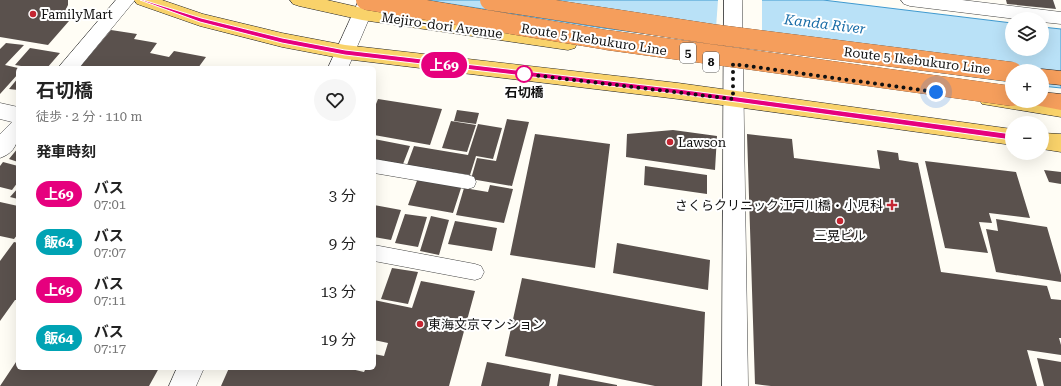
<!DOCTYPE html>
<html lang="ja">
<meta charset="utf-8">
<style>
body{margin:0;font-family:"Roboto Serif","Noto Sans JP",serif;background:#f6f6f6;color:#222;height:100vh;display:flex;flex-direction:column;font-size:15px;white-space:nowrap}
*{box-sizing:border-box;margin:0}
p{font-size:13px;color:#767676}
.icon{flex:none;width:22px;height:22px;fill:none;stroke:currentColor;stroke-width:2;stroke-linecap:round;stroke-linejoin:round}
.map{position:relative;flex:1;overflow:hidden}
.drawer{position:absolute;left:16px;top:66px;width:360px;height:304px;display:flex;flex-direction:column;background:#fff;border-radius:6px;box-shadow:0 4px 16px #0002}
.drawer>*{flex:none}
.badge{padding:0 8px;border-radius:13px;font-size:14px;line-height:26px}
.controls{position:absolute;left:1005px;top:12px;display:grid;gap:8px}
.controls a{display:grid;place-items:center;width:44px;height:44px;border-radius:50%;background:#fff;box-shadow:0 4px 16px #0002;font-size:20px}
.you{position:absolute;width:20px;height:20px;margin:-10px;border:3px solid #fff;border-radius:50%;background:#1a73e8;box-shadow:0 0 0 6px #1a73e833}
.map>.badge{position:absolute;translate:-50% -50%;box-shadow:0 0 0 2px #fff}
h2{padding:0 20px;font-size:15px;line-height:36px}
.round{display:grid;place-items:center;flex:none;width:42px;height:42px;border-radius:21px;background:#f6f6f6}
.headline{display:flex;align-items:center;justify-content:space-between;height:68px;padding:0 20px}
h1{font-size:19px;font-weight:700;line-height:30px}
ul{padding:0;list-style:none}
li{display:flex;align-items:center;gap:12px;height:48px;padding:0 20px}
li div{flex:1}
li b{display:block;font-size:15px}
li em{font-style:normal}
li .badge{min-width:44px;font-weight:700;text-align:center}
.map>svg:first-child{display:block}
</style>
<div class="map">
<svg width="1061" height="386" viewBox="0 0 1061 386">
<rect width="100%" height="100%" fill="#fffdf5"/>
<path fill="#b9e1f7" stroke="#3f99cf" d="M426,0h397l189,23v26h30v-22l19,2v59l-19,-2v-15h-30v11l-409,-54z"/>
<path fill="#fffdf5" d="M718,0h44v49l-47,-7z"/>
<path fill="#5a514d" d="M0,0h68v5l-3,6 11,2 -28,32 -48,-8z
M1006,0h47l3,9 -49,-5z
M111,30l26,4 -3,5 23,4 -7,10 19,4 5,-6 32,6 -8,11h-119z
M6,43l18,2 -19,20 13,3v6l-18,20v-45z
M30,48l30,5 -13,15h-14l-18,-3z
M18,78v12l-9,-1z
M378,99l64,10 -12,36 -56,-10v-26z
M457,110l22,3 -3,11 -22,-3z
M507,119l22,3 -17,64 -41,-7 6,-21 19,3z
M451,121l25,4 -9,27 -25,-4z
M478,124l24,4 -9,31 -17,-3 -6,19 -63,-10 7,-19 54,9z
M673,130l44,6 -2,34 -89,-13 1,-23z
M535,134l75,10 -15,124 -85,-13z
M747,134l45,5 2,19 86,11 -3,-19 21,3 1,7 19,3 23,109 106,14 4,13 10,1v38h-2l2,7v10l-34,-5 10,36h-266l-16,-2z
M374,139l36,7 -7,18 -29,-5z
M18,148v14l-9,-3z
M925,161l91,11 14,46 -41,-5 3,10 -13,-1 9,31 -43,-5z
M3,162l15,4v16l-6,8 -12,-3v-21z
M645,166l62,9v19l-63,-9z
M1044,170l17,2v12l-12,-2z
M418,178l44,7 -9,28 -45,-8z
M490,185l23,4 -9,34 -48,-8 8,-27 24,4z
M18,188v11l-8,-2z
M0,202l18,4v28l-4,5 -14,-3z
M374,205l27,5 -10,30 -17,-3z
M405,214l22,3 -9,30 -23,-4z
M431,216l18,4 -10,35 -19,-4z
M996,219l51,8 14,48v7l-65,-10 -10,-43 12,2z
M455,221l42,7 -5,23 -44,-7z
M14,242l4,1v57h-3l-15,21v-60z
M617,243l93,17 -2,30 -95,-17z
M392,268l26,4 -10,32 -27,-5z
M522,278l183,34 -3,74h-47l-150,-30z
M421,281l54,10 -26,95h-228l8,-18h118l17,4 2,-4h8v-14l10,2 4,-13 -14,-3v-40l38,8z
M1037,358l24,4v24h-17z
M18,359v9h141l-10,18h-149z
M487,362l64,12 -2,12h-68z
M559,374l58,11v1h-60z"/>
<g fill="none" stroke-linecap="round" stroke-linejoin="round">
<g stroke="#444" stroke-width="1">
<path id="lane" d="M374,159l94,16 6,2 2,5 -2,5 -6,2 -94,-16z
M374,245l101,19 6,2 3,6 -3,6 -6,2 -101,-19z"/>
</g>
<g stroke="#444" stroke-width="1">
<path id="street" d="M116,0h19l-56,68h-21z
M359,0h18l-29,68h-20z
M724,0h18l6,386h-26z
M901,0h61l99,12v12l-19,-2v-3h-26l-106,-13 -6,-2z
M0,103l18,4c0,20 6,43 -18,51v-24l12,-12 -12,-3z
M177,368h27l-8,18h-27z"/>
</g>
<g stroke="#222" stroke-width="1">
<path id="primary" d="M134,0h28l41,14 79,19 63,12 333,38 334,46v16l-334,-46 -333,-40 -63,-12 -82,-21 -63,-22z
M290,0h37l35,8 206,28 7,2 2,5 -2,5 -7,2 -206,-30 -63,-14 -6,-2z
M989,91l23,3v7h30v-2l19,2v16l-79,-13 -3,-5 3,-5z
M1042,133l19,1v18l-19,-3z"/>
</g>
<g stroke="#222" stroke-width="1">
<path id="highway" d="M1042,69l19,2v14l-19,-2v-12h-7z
M1042,92l19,2v16l-26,-5 -2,-4h9z"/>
</g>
<use href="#lane" fill="#fff" fill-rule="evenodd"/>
<use href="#street" fill="#fff" fill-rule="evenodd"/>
<use href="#primary" fill="#f9d26a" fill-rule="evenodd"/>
<use href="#highway" fill="#f59e5c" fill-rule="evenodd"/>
<g stroke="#222" stroke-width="20" stroke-linecap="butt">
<path id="highway-bridge" d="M366,0l241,40 405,56
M490,0l222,34 300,38"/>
</g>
<use href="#highway-bridge" stroke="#f59e5c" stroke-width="20"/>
</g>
<path fill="#e6007e" stroke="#fff" d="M140,0h3l58,18 81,20 63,12 333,39 334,45 4,3 -4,3 -334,-46 -333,-39 -63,-12 -82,-21z"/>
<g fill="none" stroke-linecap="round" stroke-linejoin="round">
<path stroke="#111" stroke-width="4" stroke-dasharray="0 7.2" d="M524,74l209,25v-35l203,28"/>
</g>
<g fill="#c42632" stroke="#fff" stroke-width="1.5">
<circle cx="33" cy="14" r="4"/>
<circle cx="670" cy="142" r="4"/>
<path d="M890 199h4v4h4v4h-4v4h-4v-4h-4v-4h4z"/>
<circle cx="840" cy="221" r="4"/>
<circle cx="420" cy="324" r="4"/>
</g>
<circle fill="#fff" stroke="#e6007e" stroke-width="2" cx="524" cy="74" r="8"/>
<g text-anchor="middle" stroke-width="4" stroke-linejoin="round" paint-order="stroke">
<g fill="#fff" stroke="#585858" stroke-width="1">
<rect x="680" y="43" width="16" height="20" rx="3"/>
<rect x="703" y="52" width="16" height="20" rx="3"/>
</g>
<g font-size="12" font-weight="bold" fill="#111">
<text x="688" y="57">5</text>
<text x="711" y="66">8</text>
</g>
<g font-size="13" fill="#111" stroke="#fff" text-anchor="start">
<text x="41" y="19">FamilyMart</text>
<text x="678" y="147">Lawson</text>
<text x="883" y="210" text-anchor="end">さくらクリニック江戸川橋・小児科</text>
<text x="840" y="240" text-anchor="middle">三晃ビル</text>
<text x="428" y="329">東海文京マンション</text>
</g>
<g font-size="13" fill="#111" stroke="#fff">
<text transform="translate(442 25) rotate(8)" y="5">Mejiro-dori Avenue</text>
<text transform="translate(594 39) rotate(9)" y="5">Route 5 Ikebukuro Line</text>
<text transform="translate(917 60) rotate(7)" y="5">Route 5 Ikebukuro Line</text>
</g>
<g font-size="13" font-weight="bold" fill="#111" stroke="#fff">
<text x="524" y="97">石切橋</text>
</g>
<g font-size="14" font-style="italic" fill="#176ba6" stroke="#fff">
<text transform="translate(825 24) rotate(7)" y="5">Kanda River</text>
</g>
</g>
</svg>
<div class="controls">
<a><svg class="icon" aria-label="layers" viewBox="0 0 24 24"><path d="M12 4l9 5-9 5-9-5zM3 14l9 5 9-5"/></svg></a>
<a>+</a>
<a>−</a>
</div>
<div class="you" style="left:936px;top:92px"></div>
<b class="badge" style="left:444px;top:65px;background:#e6007e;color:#fff">上69</b>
<section class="drawer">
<div class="headline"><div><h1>石切橋</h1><p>徒歩 · 2 分 · 110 m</p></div><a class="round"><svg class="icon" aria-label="heart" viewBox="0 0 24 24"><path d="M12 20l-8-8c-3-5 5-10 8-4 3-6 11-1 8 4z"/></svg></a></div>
<h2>発車時刻</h2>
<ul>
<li><span class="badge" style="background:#e6007e;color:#fff">上69</span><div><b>バス</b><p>07:01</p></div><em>3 分</em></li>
<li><span class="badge" style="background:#00a3b4;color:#fff">飯64</span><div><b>バス</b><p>07:07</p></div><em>9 分</em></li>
<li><span class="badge" style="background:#e6007e;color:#fff">上69</span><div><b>バス</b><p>07:11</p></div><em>13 分</em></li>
<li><span class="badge" style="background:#00a3b4;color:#fff">飯64</span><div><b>バス</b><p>07:17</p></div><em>19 分</em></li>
</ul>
</section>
</div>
